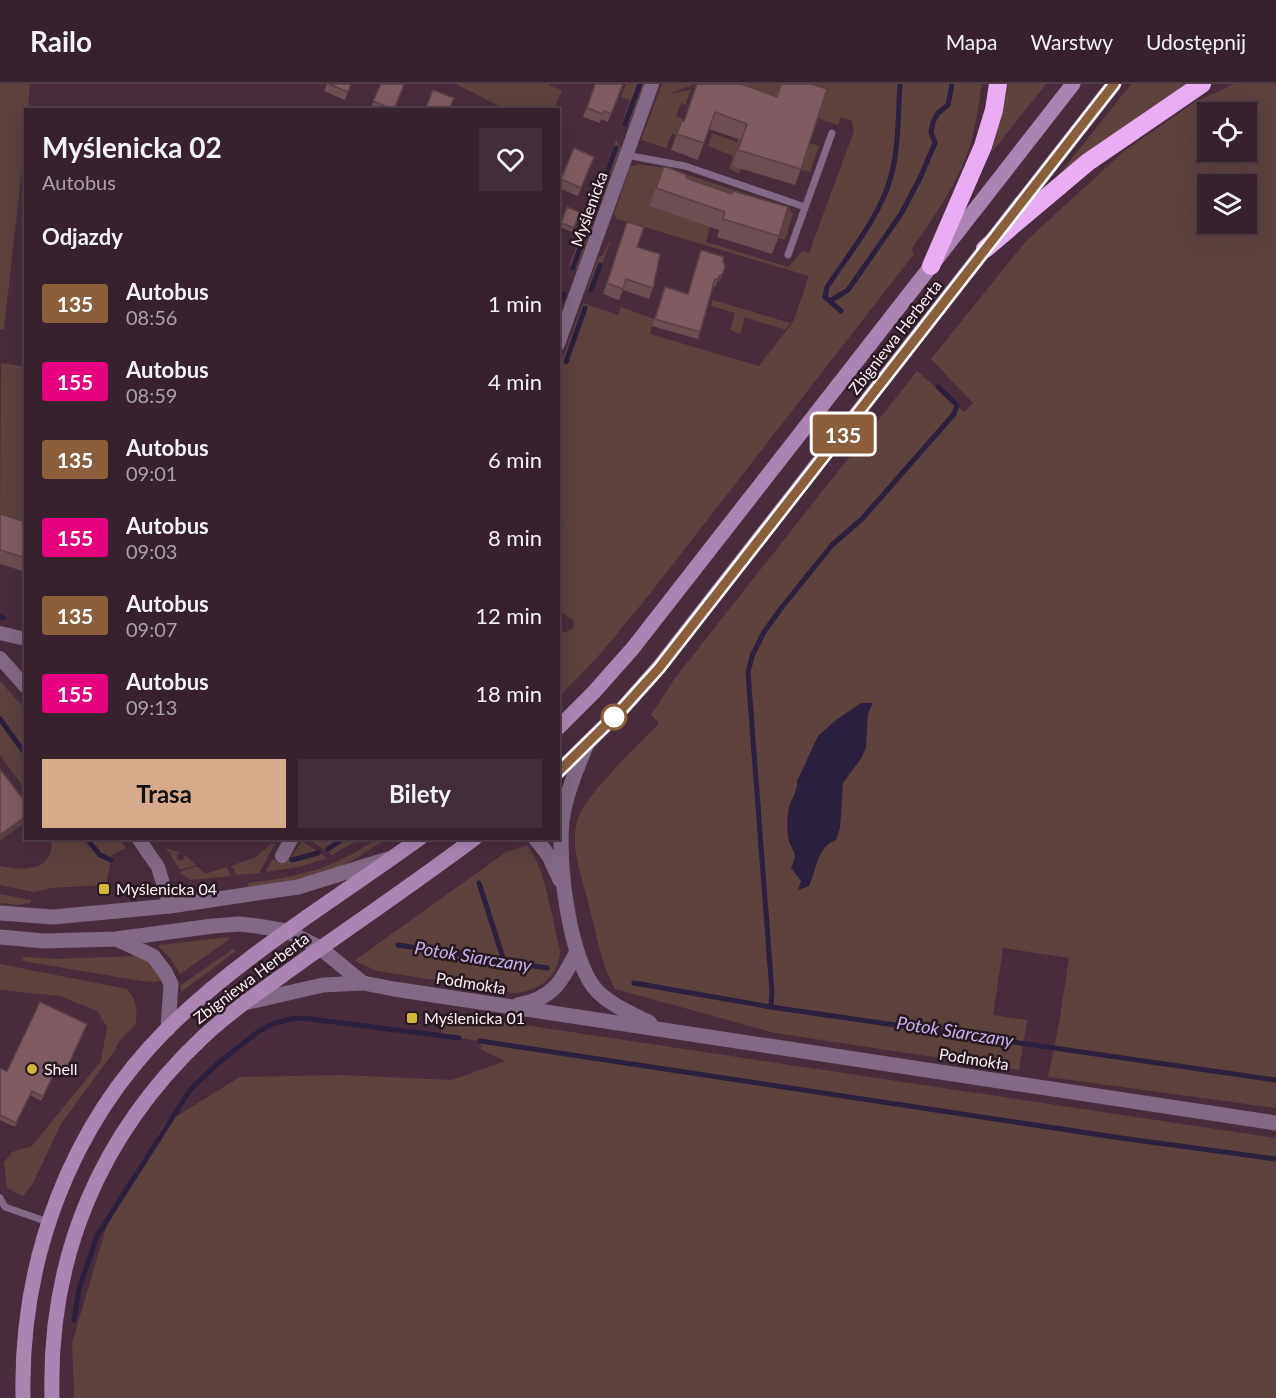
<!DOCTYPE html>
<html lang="pl">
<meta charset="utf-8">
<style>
body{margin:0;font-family:Lato,sans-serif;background:#412e39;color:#f1f3f6;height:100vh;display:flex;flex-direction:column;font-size:22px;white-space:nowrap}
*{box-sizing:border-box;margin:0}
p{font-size:20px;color:#aaa3aa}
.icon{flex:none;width:33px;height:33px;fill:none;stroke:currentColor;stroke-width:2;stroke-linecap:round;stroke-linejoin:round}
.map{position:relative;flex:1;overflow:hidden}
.panel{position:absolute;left:24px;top:24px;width:536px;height:732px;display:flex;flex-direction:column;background:#36212d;border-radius:0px;box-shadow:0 6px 24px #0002,0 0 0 2px #503e49}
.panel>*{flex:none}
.badge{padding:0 12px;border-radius:4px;font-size:21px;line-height:39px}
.controls{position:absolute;left:1197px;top:18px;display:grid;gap:12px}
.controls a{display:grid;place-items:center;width:60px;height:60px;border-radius:0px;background:#36212d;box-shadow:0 6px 24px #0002,0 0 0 2px #503e49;font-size:30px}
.map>.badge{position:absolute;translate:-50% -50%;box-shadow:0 0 0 3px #fff}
h2{padding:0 18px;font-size:22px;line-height:54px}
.round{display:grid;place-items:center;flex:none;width:63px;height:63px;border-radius:0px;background:#412e39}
.head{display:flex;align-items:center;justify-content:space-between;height:102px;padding:0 18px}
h1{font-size:28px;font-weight:700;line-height:45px}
.primary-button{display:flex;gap:12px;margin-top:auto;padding:12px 18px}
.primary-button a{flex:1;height:69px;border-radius:0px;background:#d6ab8b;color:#111;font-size:24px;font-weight:700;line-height:69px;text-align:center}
.primary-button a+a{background:#412e39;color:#f1f3f6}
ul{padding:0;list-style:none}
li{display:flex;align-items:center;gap:18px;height:78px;padding:0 18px}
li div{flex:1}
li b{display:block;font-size:22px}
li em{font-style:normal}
li .badge{min-width:66px;font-weight:700;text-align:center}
header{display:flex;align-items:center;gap:36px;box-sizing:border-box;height:84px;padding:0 30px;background:#36212d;border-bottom:2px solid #503e49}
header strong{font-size:28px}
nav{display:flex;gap:33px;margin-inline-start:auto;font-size:21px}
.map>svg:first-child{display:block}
</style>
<header>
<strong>Railo</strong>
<nav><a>Mapa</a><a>Warstwy</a><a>Udostępnij</a></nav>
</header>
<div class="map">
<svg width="1276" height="1314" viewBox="0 0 1276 1314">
<rect width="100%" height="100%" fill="#482c3c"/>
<path fill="#5d423e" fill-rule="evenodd" d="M0,0h30l-2,25 -2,1 -1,31 -21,189 -4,-1z
M456,0h94v2l12,4 -8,19h-49z
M626,0h19l-16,41 -7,-2 8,-23 -9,-3z
M662,0h33l-28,11 24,-6 -5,14 3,2 -8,-2 -5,13 7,3 -1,4 21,22 -31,-11 -6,14 -25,-8z
M716,0h266c-4,24 -7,51 -16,73 -13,34 -35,64 -55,93l3,4 -265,341 -47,57 -44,46v-66h8l8,-5v-6l-16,-11v-240l25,-67 35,12 3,-8 33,12 -4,15 109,32 34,-44 16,-46 -192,-57 -3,-5 16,-47 8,-3 32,5 119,39 4,6 -8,26 -73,-22 -6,24 82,25 14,-16 7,2 45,-122 -2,-10 -11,-4 -3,8 -21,-7 -39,-25 -4,12 -18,22 63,19 -9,26 -64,-19 -7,20 -10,-4 4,-13 -25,-10 4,-13 25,9 15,-43z
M1008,0h38l-54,68 15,-61z
M1131,0h57c-47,28 -90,63 -134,97z
M1234,0h42v1024l-228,-31 11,-53 10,-66 -66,-10 -10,67 34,5 -8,50 -244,-37 -160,-44c-14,-25 -19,-56 -26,-83 -6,-25 -18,-55 -13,-81 6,-29 62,-79 83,-102l-8,-8 24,-37 242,-307 47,41 9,-9 -42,-44 95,-118 97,-89 72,-50zM1208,28h38v40h-38zM1208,100h38v40h-38z
M616,56l5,8 -19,52 -8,-1z
M587,135l7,2 -17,48 -8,-3z
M609,158h1l-17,49 -6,-2 11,-31 5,-3z
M713,216l77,23 -5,7 -40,-13 -5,17 -10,-4 5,-17 -24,-7z
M1,279l24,4v155l-25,-8z
M0,597l25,28v80l-25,-34z
M51,755h68l7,9 -14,7 -6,30 -55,3 -17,4 -34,-7v-19c23,5 55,6 51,-27z
M308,755h52l-28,16z
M376,755h10c-18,12 -36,24 -56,32 -26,11 -55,13 -82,17v-5c52,-6 85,-14 128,-44z
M302,757l25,17 -24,8 -36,6 -1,-2 7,-11 6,3 11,-3z
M271,760h4l-16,29 -22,2 -6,-9 25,-9z
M527,761c19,24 25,74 33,105 0,26 -22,42 -46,43l-136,-22 -24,-10 152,-109z
M166,764l13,4 -2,4 1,4h5l2,-5 11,10 -16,5z
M197,782l8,8 21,-7 6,9 -42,4 -11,-8z
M0,810l31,6v3l-13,2 -18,-2z
M229,853l-2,4 -47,33 -9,-15 -12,-12v-2z
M233,865l3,2 -55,41v-7z
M140,872l8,5 16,19 -10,2 -13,-1 -118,-20v-4l33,2z
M0,880l127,25c10,11 10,21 9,35l-17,17 -4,9 -54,74 -28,59 -10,13 -16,-8 -3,-25 8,-11 20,-6 69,-85 6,-34 -10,-16 -37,-15 -60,-6z
M504,938l772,116v260h-1202l-2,-55 34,-115 58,-104 76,-47 100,-2 112,5 53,-19 -23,-11 -3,-9 -38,-6 1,-10z"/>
<path fill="#2a1f3c" d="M861,619h12l-5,11 -2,33 -4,10 -19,26 -3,45 -4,12c-19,7 -19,28 -27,46l-11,4 3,-9 -10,-13c7,-17 3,-13 -2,-27 -2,-8 -2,-20 -1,-28 1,-12 10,-20 9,-32l21,-45 18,-16z"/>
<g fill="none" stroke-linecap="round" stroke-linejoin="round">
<path stroke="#2a1f3c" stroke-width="5" d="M625,40l15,-40
M597,116l19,-52
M573,184l17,-48
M591,206l9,-25
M830,217l18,-11 53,-76 20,-38 14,-33 -4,-11 2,-10 5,-9 10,-8 4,-21
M558,224l6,-14
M841,227l-16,-14 2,-10c23,-35 53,-70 64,-111 8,-29 7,-62 9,-92
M566,278l19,-54
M0,532l3,2
M0,635l26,36
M86,754l14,17 11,5
M328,765l16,-11
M292,776l26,-7
M479,799l25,78
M398,861l149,23
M634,899l137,24 505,73
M771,923l1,-15 -24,-319 4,-17 12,-24 18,-25 50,-62 30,-26 92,-105 3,-9 -19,-18
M480,957l641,97 155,21
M74,1236l5,-31 18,-53 93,-146 27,-26 42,-33 16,-8 16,-4 12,-1 156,20"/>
<path stroke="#826985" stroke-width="7" d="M626,71l59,11 120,41
M788,171l44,-122
M0,1114l5,9 43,15"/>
<path stroke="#826985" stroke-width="14" d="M558,260l94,-260
M0,549l26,6
M0,574l26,29
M138,754l20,29 12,39
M282,772l10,-18"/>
<path stroke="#826985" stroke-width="15" d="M586,662c-9,22 -19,46 -23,69 -7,41 6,148 35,177 15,14 34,22 52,31
M535,754l14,18 11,24
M0,829l53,4 117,-11 128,-19 90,-28
M0,853l44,4 72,-2 97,-13 26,-2 18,2 30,5 33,17 43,35 31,6 882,134
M116,855l37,17 12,16 6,12 -3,45
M244,919l79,-18 40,-2
M518,921c35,-6 44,-24 59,-54"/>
<path stroke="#ab85b1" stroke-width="15" d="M558,644l36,-36 39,-44 440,-564
M558,688l64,-63 37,-42 455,-583
M23,1314c-3,-137 46,-271 144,-369 75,-74 168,-129 253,-191
M52,1314c-4,-141 48,-264 151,-361 29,-27 62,-49 94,-72 59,-42 119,-83 178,-127"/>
<path stroke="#e9adf1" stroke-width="18" d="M985,165l103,-87 114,-78
M931,182l52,-120 11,-36 4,-26"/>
</g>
<path fill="#6c4e53" d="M327,0h24l-6,16 -21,-9z
M381,0l13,26h-24z
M595,0h28l-15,38 -7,-3 -1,4 -17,-6z
M781,0h30l-10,85 -6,16 -63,-19 9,-26 -32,-11 -11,31 -27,-10 11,-30 2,1 92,-25z
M594,73l-16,39 -20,-8 3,-9z
M664,82l22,12 93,58 -7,18 -55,-17 2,-7 -70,-24z
M567,123l13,5 -8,20 -12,-5z
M627,138l26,66 -4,11 -26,-9 -4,10 -16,-6z
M723,177l-3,19 -3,2 -2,5h-2l-15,52 -46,-13 13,-39 22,7z
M0,430l26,8v50l-26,-8z
M87,940l-23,50 -8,-4 -15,31 -11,-6 -15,32 -15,-7v-52l7,3z"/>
<path fill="#584044" d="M723,189l-3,7 -3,2 2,-6z
M558,448h5l-3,8h-2z
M26,732v6l-26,19v-6z"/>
<path fill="#7e5b61" stroke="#584044" stroke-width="1.5" d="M329,0h22l-3,8z
M381,0h23l-10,26 -21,-9z
M595,0h28l-12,30 -7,-3 -1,3 -16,-6z
M697,0h44l36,13 4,-13h30l16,5 -26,80 -63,-19 9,-26 -32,-12 -11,31 -27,-9 5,-14 2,1z
M433,6l21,8 -5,12h-24z
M574,64l20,9 -13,31 -20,-9z
M664,82l23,9 -1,3 46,16 1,-3 55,16 -9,29 -56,-17 2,-7 -69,-24z
M567,123l13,5 -6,16 -13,-5z
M627,138l17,5 -7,20 23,7 -7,34 -27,-9 -3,10 -16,-6z
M701,166l23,7 -1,4 2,5 -2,7 -4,3 -2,4 -2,-1 -15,53 -45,-13 10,-32 23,7z
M558,429h4l1,19h-5z
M0,430l26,8v36l-26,-8z
M0,685l26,34v13l-26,19z
M40,918l47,22 -21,46 -9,-4 -14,31 -11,-6 -16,32 -16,-8v-47l7,3z"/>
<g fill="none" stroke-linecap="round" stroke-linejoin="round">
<g stroke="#fff" stroke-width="14">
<path id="line" d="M558,688l64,-63 37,-41 455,-584"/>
</g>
<use href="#line" stroke="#8b5e3c" stroke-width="9"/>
</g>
<circle fill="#fff" stroke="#8b5e3c" stroke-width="3" cx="614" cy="633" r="12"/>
<g fill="#d0b836" stroke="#261920" stroke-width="2">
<rect x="98" y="799" width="12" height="12" rx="3"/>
<rect x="406" y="928" width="12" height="12" rx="3"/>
<circle cx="32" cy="985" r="6"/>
</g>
<g text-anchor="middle" stroke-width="5" stroke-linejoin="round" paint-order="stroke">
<g font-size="16" fill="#fff0f7" stroke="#261920">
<text transform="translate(589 125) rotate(-70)" y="6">Myślenicka</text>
<text transform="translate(895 253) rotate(-52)" y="6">Zbigniewa Herberta</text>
<text transform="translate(251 894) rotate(-37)" y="6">Zbigniewa Herberta</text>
<text transform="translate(471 899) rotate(9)" y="6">Podmokła</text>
<text transform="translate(974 975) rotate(9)" y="6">Podmokła</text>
</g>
<g font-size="16" fill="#fff0f7" stroke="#261920" text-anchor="start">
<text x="116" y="811">Myślenicka 04</text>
<text x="424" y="940">Myślenicka 01</text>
<text x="44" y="991">Shell</text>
</g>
<g font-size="18" font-style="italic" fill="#c5b2ec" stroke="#261920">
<text transform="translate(473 873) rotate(9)" y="6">Potok Siarczany</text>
<text transform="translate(955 948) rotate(9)" y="6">Potok Siarczany</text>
</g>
</g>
</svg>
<div class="controls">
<a><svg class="icon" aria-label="locate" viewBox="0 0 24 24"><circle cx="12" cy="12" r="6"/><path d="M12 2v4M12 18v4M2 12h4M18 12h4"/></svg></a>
<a><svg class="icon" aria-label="layers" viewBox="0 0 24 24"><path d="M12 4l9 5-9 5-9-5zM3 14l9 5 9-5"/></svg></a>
</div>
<b class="badge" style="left:843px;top:350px;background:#8b5e3c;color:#fff">135</b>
<section class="panel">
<div class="head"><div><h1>Myślenicka 02</h1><p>Autobus</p></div><a class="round"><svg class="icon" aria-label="heart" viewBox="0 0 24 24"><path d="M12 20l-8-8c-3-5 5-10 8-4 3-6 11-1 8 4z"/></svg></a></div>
<h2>Odjazdy</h2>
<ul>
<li><span class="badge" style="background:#8b5e3c;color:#fff">135</span><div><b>Autobus</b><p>08:56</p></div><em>1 min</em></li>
<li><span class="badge" style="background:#e6007e;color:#fff">155</span><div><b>Autobus</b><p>08:59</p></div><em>4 min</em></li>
<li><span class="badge" style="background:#8b5e3c;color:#fff">135</span><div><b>Autobus</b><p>09:01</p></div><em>6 min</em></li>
<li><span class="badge" style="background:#e6007e;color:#fff">155</span><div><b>Autobus</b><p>09:03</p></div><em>8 min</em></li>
<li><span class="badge" style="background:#8b5e3c;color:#fff">135</span><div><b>Autobus</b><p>09:07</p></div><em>12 min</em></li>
<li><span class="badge" style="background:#e6007e;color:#fff">155</span><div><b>Autobus</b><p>09:13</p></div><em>18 min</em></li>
</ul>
<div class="primary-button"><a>Trasa</a><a>Bilety</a></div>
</section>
</div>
